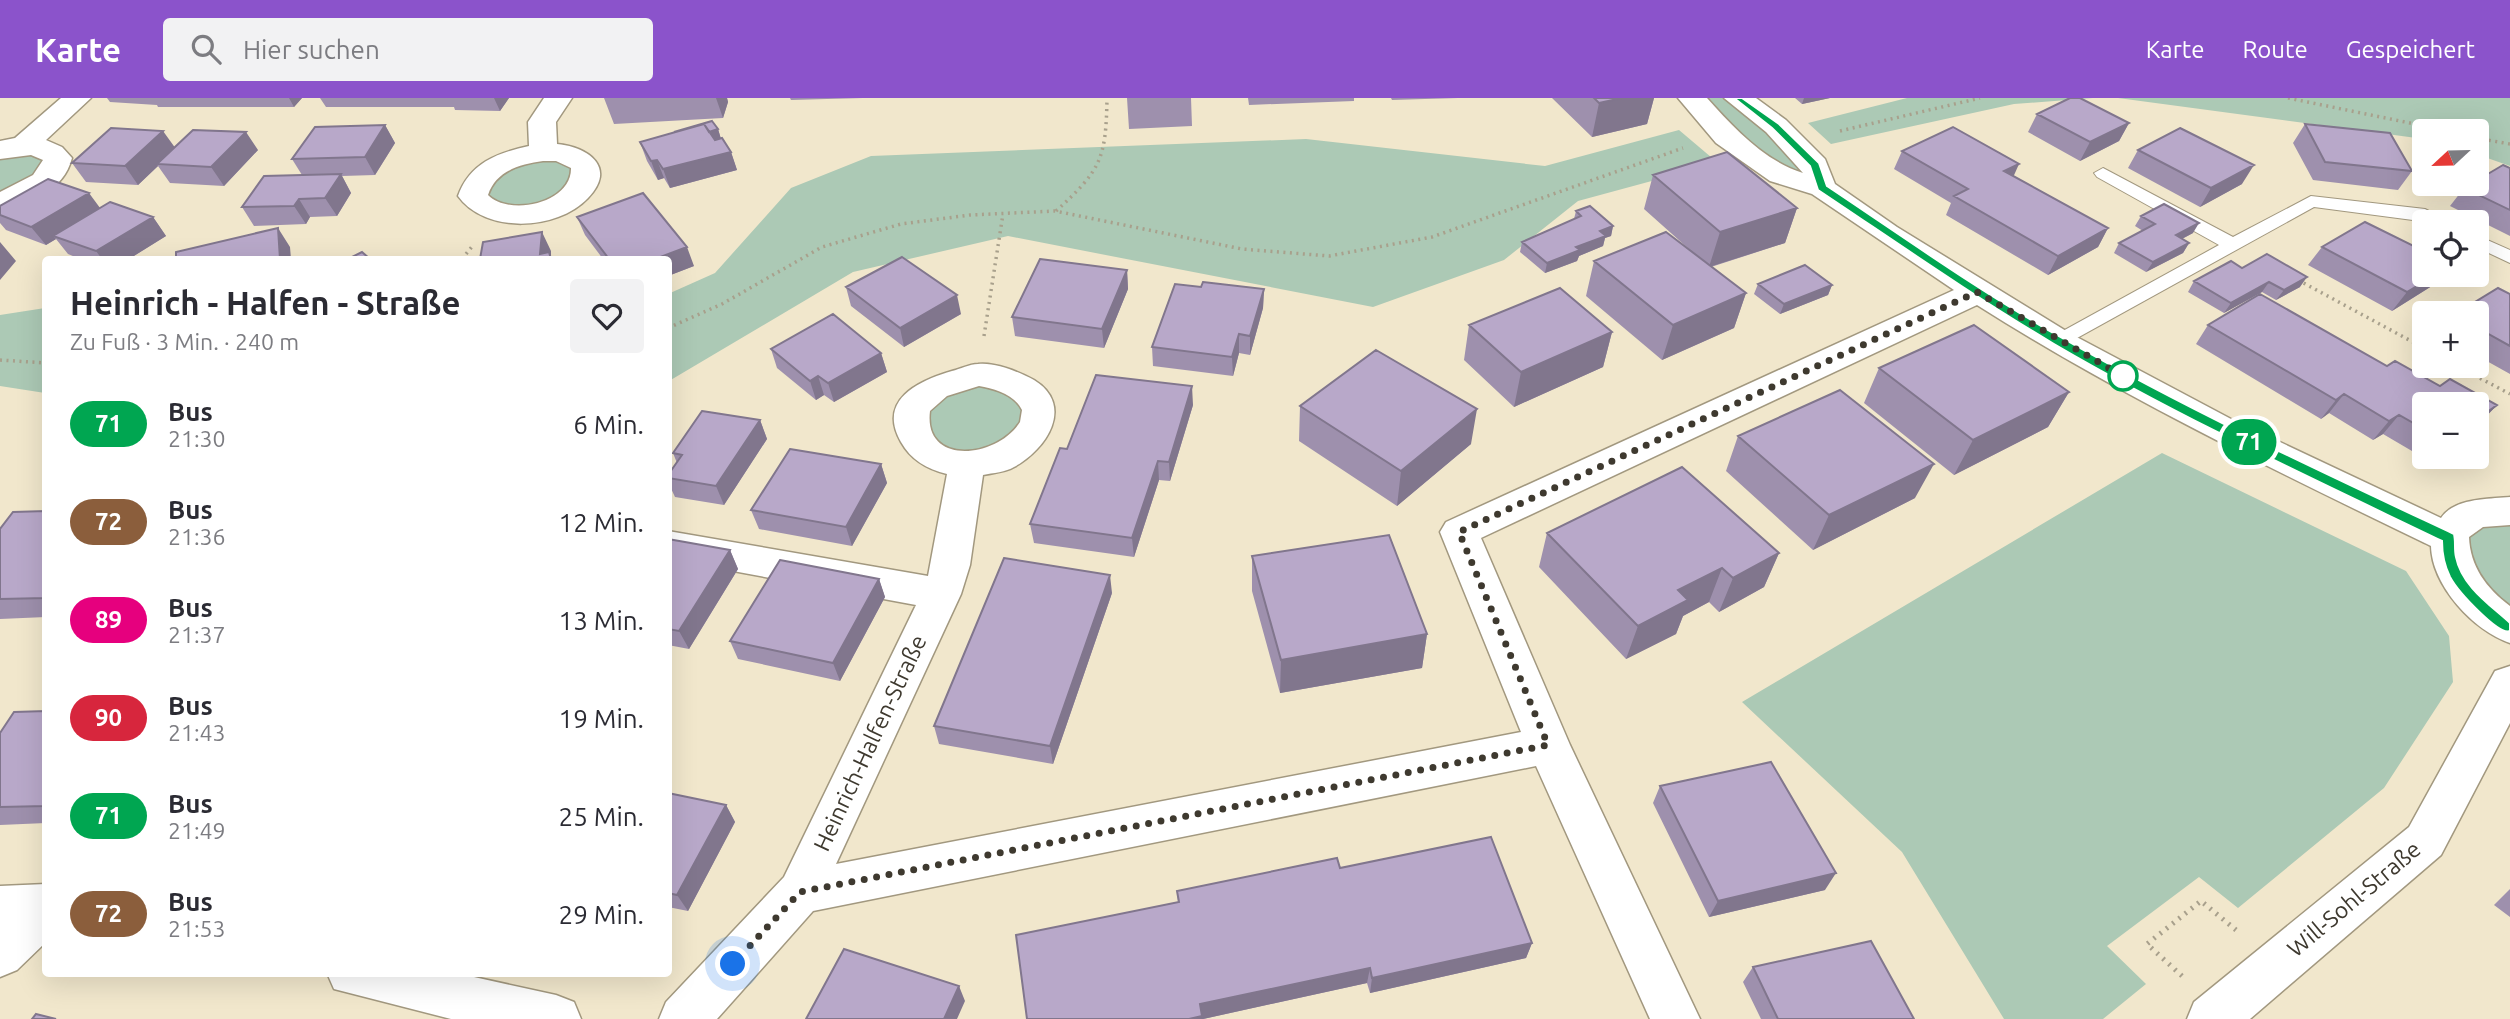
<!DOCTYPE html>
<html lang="de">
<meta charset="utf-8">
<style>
body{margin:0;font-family:Ubuntu,sans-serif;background:#f2f2f3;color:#2b2b33;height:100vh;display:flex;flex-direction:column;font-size:26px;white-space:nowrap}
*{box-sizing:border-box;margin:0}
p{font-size:23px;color:#7c7c81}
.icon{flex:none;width:38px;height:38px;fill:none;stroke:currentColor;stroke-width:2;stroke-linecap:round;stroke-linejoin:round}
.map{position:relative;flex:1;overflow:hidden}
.drawer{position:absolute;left:42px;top:158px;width:630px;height:721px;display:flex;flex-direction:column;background:#fff;border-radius:7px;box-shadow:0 7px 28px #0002}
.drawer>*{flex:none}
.badge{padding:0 14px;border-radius:23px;font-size:24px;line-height:46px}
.needle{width:46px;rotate:248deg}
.tools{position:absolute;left:2412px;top:21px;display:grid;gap:14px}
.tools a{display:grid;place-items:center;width:77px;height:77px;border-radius:7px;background:#fff;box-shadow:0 7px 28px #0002;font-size:35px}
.you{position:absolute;width:35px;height:35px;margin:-18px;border:5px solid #fff;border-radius:50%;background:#1a73e8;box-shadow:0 0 0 10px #1a73e833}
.map>.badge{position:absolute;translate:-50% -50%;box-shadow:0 0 0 4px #fff}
.round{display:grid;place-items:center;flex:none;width:74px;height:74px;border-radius:7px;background:#f2f2f3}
.overview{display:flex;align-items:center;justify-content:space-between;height:119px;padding:0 28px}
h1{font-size:33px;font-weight:700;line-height:52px}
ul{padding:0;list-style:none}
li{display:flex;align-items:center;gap:21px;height:98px;padding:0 28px}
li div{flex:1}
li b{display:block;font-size:26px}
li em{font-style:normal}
li .badge{min-width:77px;font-weight:700;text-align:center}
header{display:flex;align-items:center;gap:42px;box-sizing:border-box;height:98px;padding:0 35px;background:#8b53cb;color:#fff}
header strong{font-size:33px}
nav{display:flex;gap:38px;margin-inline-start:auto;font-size:24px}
.search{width:490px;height:63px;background:#f2f2f3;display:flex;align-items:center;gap:18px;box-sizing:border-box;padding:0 24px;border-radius:7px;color:#7c7c81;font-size:26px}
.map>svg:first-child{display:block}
</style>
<header>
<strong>Karte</strong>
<div class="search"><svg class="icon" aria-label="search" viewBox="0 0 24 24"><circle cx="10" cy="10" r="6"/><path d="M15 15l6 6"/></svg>Hier suchen</div>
<nav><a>Karte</a><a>Route</a><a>Gespeichert</a></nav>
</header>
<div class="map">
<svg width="2510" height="921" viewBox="0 0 2510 921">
<rect width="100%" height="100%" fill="#f1e7cc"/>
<path fill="#acc9b5" d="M1692,0h46l84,90 -42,-13z
M1907,0h186l-79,6 -183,40 -23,-21z
M2118,0h392v68l-34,-12v-23h-52v8z
M1679,32l39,33 -140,38 -74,59 -131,47 -365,-71 -155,36 -184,109 -1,-87 47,-21 76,-85 80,-32 435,-17 239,27z
M0,52l58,8 -58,43z
M561,55l24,31 -76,31 -34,-28 7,-10z
M45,210v85l-45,-7v-71z
M956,281l71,12 -4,52 -78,19 -34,-49z
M2162,355l244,118 43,65 4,46 -69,106 -146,120 -39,-31 -92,69 39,38 -43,35h-99l-102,-167 -160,-150z
M2510,413v116l-61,-89z"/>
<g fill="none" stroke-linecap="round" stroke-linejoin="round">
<g stroke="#a2987f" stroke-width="2">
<path id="service" d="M2103,70l130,69 78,-41 114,13 25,13h-22l-114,-15 -255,141 -7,-1 -3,-5 3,-5 167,-92 -122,-68 -3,-4z
M2476,137l34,15v13l-34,-16z"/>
</g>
<g stroke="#a2987f" stroke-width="3">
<path id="minor" d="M61,0h30l-45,42 16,7 10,11c-9,34 -41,44 -72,52v-18l33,-17 10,-15 -12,-5 -31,4v-18l15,-3z
M544,0h28l-16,24 1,22c32,3 60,24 31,54 -31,33 -103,36 -130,-2 12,-33 39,-43 71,-50l-1,-24zM543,63h13l15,7c1,35 -61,49 -83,27 8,-24 32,-31 55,-34z
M1678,0h29c26,29 57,63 96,75l-37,-41 -42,-34h32l30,22 39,39 10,25 62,43 174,107 160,85 210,99c13,-20 48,-19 69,-21v28l-27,2 -14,10c1,29 17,51 41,69v37c-36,-12 -78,-57 -79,-97 -155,-75 -309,-149 -454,-241l-496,233 89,207 130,274h-50l-114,-253 -723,145 -96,108h-58l7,-17 118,-125 132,-272 -248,-46v-28l260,45 19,-102c-20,-5 -36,-14 -46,-32 -24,-42 17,-61 51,-71 8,-2 18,-7 26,-7 17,-2 41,8 56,16 41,25 13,69 -20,87 -8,5 -21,6 -31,8l-13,90 -9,29 -125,270 685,-132 -81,-200 6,-10 508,-232 -142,-96 -42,-13 -54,-38zM979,288c16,3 35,8 43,24l-2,12c-22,36 -97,45 -90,-11l17,-15z
M2510,568v57l-69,132 -191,164h-63l7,-17 215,-175 86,-156z
M46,786v58l-29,28 -17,7v-91z
M327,875h129l100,22 18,7 7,17h-130l-117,-30z"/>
</g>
<path stroke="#a8a08c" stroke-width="3.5" stroke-dasharray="2 4.5" stroke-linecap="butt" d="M2288,0l161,33
M1840,33l140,-33
M2476,40l34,6
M1056,113c45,-41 50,-52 51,-113
M462,161l12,-15
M2298,182l126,68
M668,230l54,-24 100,-57 79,-23 69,-9 85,-4 187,38 87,7 103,-19 251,-89
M984,238l19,-122
M0,262l46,3
M2457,268l53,28"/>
<path stroke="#a8a08c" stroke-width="5" stroke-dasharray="2 6" stroke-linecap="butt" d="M2182,878l-35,-32 54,-43 35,29"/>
<use href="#service" fill="#fff" fill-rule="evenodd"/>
<use href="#minor" fill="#fff" fill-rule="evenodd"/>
</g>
<path fill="#9e90ad" d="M107,0h195l-8,9h-136l-1,-2 -47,-3z
M320,0h189l-9,13 -45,-1 -1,-3h-128z
M604,0h123l1,4 -5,16 -109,6z
M790,0h73l-72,2z
M1127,0h64l1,28 -63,3z
M1248,0h106v3l-105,4z
M1391,0h67l-66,2z
M1552,0h102l-7,26 -55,13z
M1795,0h35l-28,6z
M2037,16l92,9 -10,18 -39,20 -52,-29z
M2305,26l107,47 -14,19 -85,-10 -20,-37z
M385,27l10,18 -20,32 -33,1 9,17 -14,23 -27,1 -4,7 -52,2 -12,-19 60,-32 -10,-16z
M718,31l3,10 10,13 6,18 -67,18 -6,-10 -6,2 -11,-19 -7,-19z
M175,50l83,2 -34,36 -54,-3 -12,-17 -20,19 -52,-3 -14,-19z
M2138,52l104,34 -42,23 -72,-39z
M1902,53l112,25 94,52 -10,19 -50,28 -102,-60 5,-12 -57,-34z
M2510,70v68l-60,-30 14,-18z
M1653,77l144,33 -12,35 -74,24 35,26 -12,35 -72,32 -76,-64 8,-35 96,-11 -46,-41z
M0,108l100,2 53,9 13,19 -37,23h-49l-12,-5 -12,-15 -10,6 -40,-15 -6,-7z
M1576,113l37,15 -2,10 -6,2 -2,8 -24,10 -2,5 -32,12 -25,-21 2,-10 52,-23z
M2141,118l52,17 -11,6 7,4 -6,10 -37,19 -32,-19 5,-10 24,-12 -8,-5z
M577,119l117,49 -26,10v-17h-65l-18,-24z
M2322,149l102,28h19l-8,9 -43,27 -84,-46z
M2242,170l58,19 -24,13 -14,-8 -38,21 -36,-21 6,-11z
M1127,172l1,19 -24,59 -89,-12 -3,-19z
M1758,186l74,1 -4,10 -48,19 -26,-20z
M846,189l115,27 -57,33 -53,-41z
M1201,189l63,2 -1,19 -13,47 -11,-2 -6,23 -80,-10 -1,-19z
M2260,196l127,72 8,-5 45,25 10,-7 47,26 -21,22v-23h-52v53h10l-5,4 -46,-27 -10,6 -44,-27 -8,6 -125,-75 12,-19z
M2510,196v80l-34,-19v-42z
M1469,227l143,7 -9,35 -89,40 -50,-47z
M771,251l110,4 6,19 -53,30 -10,-7 -8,5 -39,-32z
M1879,270l190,24 -21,35 -94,48 -90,-72z
M1193,307l-23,76 -11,-1 -25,77 -100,-14 -4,-19 37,-75z
M1300,308l171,38 -74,62 -98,-65z
M760,322l7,19 -43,66 -49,-8 -7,-15v-7l9,-12 -4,-10z
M1738,338l177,62 -102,52 -87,-79z
M881,366l6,19 -35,63 -93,-17 -8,-19z
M46,413v106l-46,2v-90z
M1547,435l232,20 -15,34 -45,25 -10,-10 -26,14 -7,18 -50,25 -87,-92z
M668,441l62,11 8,19 -49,80 -21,-4z
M1252,458l175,78 -5,34 -142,25 -28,-102z
M879,481l6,18 -45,84 -102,-22 -8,-18z
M1112,495l-59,171 -114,-20 -5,-18z
M46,613v112l-46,2v-92z
M1660,688l165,104 -116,27 -56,-114z
M668,695l58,12 9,17 -47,89 -20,-4z
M1340,770l192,75 -6,15 -156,35 -3,-10 -164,36h-176l151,-117 -1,-11z
M2510,791v28l-16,-12z
M1753,869l161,52h-153l-18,-37z"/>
<path fill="#81768d" d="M289,0h13l-8,9z
M494,0h15l-9,13z
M716,0h11l1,4 -5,16z
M1622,0h32l-7,26 -55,13 7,-34z
M1804,0h26l-28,6z
M2129,25l-10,18 -39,20 10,-19z
M385,27l10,18 -20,32 -10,-18z
M718,31l3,10 -39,11 -3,-9z
M163,33l13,18 -19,15 1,2 -20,19 -13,-19z
M246,34l12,18 -34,36 -13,-19z
M731,54l6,18 -67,18 -7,-19z
M657,62l7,18 -6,2 -7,-19z
M2019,66l-8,18 -7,-11z
M2254,67l-12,19 -42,23 11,-19z
M341,76l10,19 -14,23 -12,-18z
M89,95l14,19 -50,24 3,3 -10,6 -15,-18z
M299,101l11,18 -4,7 -12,-18z
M1797,110l-12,35 -76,24 11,-35z
M153,119l13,19 -37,23h-27l-6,-8z
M2199,125l-6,10 -23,12 6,-10z
M1613,128l-2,10 -6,2 -2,8 -24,10 -2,5 -32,12 2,-10 53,-32z
M278,130l12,19 1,12h-11z
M2108,130l-10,19 -50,28 10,-19z
M542,134l9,19v6l-11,-3z
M0,144l16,19 -16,19z
M2189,145l-6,10 -37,19 7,-10z
M687,149l7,19 -26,10v-17h-13z
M1127,172l1,19 -24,59 -2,-19z
M2435,177h8l-8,9 -43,27 15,-19z
M2307,179l-7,10 -24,13 8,-10z
M2269,184l-7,10 -38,21 7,-10z
M1832,187l-4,10 -48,19 4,-10z
M1264,191l-1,19 -13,47v-19z
M1746,195l-12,35 -72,32 11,-35z
M957,197l4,19 -57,33 -4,-19z
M1612,234l-9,35 -89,40 7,-35z
M1239,236v19l-6,23 -1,-19z
M881,255l6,19 -53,30 -6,-19z
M818,278l6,19 -8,5 -6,-19z
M1192,288l1,19 -23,76 -1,-19z
M2069,294l-21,35 -94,48 19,-35z
M2344,296l-15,19 -8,6 15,-19z
M2497,307l-18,19 -3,3v-7z
M1477,311l-6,35 -74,62 4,-35z
M2399,317l-16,19 -10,6 16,-19z
M760,322l7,19 -43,66 -8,-19z
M1158,363l1,19 -25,77 -2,-19z
M881,366l6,19 -35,63 -6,-19z
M1934,366l-19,34 -102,52 16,-35z
M730,452l8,19 -49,80 -10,-18z
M1779,455l-15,34 -45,25 14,-34z
M1722,470l-13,34 -26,14 -7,18 -50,25 12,-33 40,-36z
M1110,477l2,18 -59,171 -3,-18z
M879,481l6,18 -45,84 -7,-18z
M1427,536l-5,34 -142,25 1,-33z
M726,707l9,17 -47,89 -11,-16z
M1836,775l-11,17 -116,27 9,-16z
M1532,845l-6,15 -156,35 2,-15z
M1370,870l-3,15 -164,36h-14l11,-15z
M959,888l6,15 -8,18h-13z"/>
<path fill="#b8a8c9" stroke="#81768d" stroke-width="2" d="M1594,0h28l-23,5z
M2070,0h10l49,25 -39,19 -53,-28z
M712,23l6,8 -9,3 -5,-8 -30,8z
M704,26l11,16 7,-2 9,14 -68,17 -6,-9 -6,1 -11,-19z
M2305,26l85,9 22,38 -87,-9z
M385,27l-20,32 -73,2 23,-32z
M1953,29l66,37 -15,7 104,57 -50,28 -104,-60 14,-7 -66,-38z
M111,30l52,3 -38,35 -53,-3z
M2180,30l74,37 -43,23 -73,-38z
M193,32l53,2 -35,35 -54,-3z
M1727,54l70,56 -77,24 -67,-57z
M2503,67l7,3v42l-46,-22 7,-4h5v-3z
M341,76l-16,24 -26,1 -5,7 -52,1 22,-31z
M48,81l41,14 -58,34 -31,-12v-9z
M643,95l44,54 -32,12h-46l-32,-42z
M110,104l43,15 -57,34 -43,-15z
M2164,106l35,19 -23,12 13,8 -36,19 -34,-19 36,-19 -14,-8z
M1590,108l23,20 -13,5 6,5 -30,11 4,3 -33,13 -25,-21 59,-26 -5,-5z
M2365,124l59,29v24h11l-28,17 -85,-45z
M278,130l2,31h-104v-7z
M542,134l-2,22 9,-2 2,7h-71l3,-17z
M1666,134l80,61 -73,32 -79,-64z
M362,154l8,7h-22z
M2267,156l40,23 -23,13 -15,-8 -38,21 -37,-22 37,-20 11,7z
M902,159l55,38 -57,33 -54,-41z
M1040,161l87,11 -25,59 -90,-12z
M1805,167l27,20 -48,19 -26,-20z
M1203,184l61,7 -14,47 -11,-2 -7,23 -80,-10 23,-63 26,3z
M1560,190l52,44 -91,40 -52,-47z
M2498,190l12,6v52l-34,-19v-14h-19z
M2260,196l127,72 8,-5 45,25 10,-7 47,26 -21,15v-16h-52v25l-25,-14 -10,6 -45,-27 -8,6 -128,-75z
M833,216l48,39 -53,30 -10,-7 -8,5 -39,-32z
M1974,227l95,67 -96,48 -94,-72z
M1376,252l101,59 -76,62 -101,-65z
M1096,277l96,11 -23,76 -11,-1 -26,77 -102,-14 30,-76 7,1z
M1840,292l94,74 -105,51 -91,-79z
M702,313l58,9 -44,66 -48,-8v-3l14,-20 -9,-2z
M790,351l91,15 -35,63 -95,-17z
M1682,369l97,86 -46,25 -11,-10 -44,22 10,10 -50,26 -91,-93z
M46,413v87l-46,1v-70l13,-17z
M1389,437l38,99 -146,26 -29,-104z
M668,441l62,11 -51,81 -11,-2z
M1004,460l106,17 -60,171 -116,-20z
M780,462l99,19 -46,84 -103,-22z
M46,613v95l-46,1v-74l14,-21z
M1771,664l65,111 -118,28 -58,-115z
M668,695l58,12 -49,90 -9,-2z
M1491,739l41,106 -160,35 -2,-10 -170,36 2,12 -13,3h-162l-11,-84 163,-33 -2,-11 160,-33 3,10z
M1871,843l43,78h-136l-25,-52z
M844,851l115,37 -15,33h-138z
M36,916l20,5h-24z"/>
<path fill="#00a651" stroke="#fff" stroke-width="2" d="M1734,0h8l37,26 40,39 8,23c78,52 155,107 237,153 126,72 258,133 390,195 2,8 0,15 2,23 6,30 36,49 54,66v8c-11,5 -52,-39 -60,-54 -6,-12 -8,-23 -8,-36 -131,-63 -263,-124 -388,-197 -81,-48 -158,-102 -236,-154l-8,-24 -38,-38z"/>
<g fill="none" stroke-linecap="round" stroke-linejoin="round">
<path stroke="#3e392f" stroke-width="7" stroke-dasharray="0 12.6" d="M733,866l67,-72 748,-147 -89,-213 518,-240 151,87 -5,-3"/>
</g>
<circle fill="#fff" stroke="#00a651" stroke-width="3.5" cx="2123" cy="278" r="14"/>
<g text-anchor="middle" stroke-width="5" stroke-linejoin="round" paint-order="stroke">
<g font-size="23" fill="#3e392f" stroke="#fff">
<text transform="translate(870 645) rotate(-65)" y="8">Heinrich-Halfen-Straße</text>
<text transform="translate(2354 801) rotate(-40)" y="8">Will-Sohl-Straße</text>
</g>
</g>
</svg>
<div class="tools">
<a><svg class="needle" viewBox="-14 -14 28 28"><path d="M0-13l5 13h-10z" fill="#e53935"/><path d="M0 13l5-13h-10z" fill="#7c7c81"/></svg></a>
<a><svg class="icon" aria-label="locate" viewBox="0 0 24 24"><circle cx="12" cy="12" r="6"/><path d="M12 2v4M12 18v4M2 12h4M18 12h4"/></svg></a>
<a>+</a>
<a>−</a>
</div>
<div class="you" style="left:733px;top:866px"></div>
<b class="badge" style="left:2249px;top:344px;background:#00a651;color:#fff">71</b>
<section class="drawer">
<div class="overview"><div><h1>Heinrich - Halfen - Straße</h1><p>Zu Fuß · 3 Min. · 240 m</p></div><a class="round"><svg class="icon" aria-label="heart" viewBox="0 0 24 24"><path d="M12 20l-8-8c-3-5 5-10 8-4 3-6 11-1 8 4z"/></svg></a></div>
<ul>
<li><span class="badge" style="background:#00a651;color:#fff">71</span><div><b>Bus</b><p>21:30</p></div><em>6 Min.</em></li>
<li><span class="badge" style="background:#8b5e3c;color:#fff">72</span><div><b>Bus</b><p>21:36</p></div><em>12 Min.</em></li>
<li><span class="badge" style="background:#e6007e;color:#fff">89</span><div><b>Bus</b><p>21:37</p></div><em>13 Min.</em></li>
<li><span class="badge" style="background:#d7263d;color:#fff">90</span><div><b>Bus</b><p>21:43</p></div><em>19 Min.</em></li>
<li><span class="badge" style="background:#00a651;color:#fff">71</span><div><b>Bus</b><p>21:49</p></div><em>25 Min.</em></li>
<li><span class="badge" style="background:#8b5e3c;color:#fff">72</span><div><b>Bus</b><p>21:53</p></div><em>29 Min.</em></li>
</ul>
</section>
</div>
